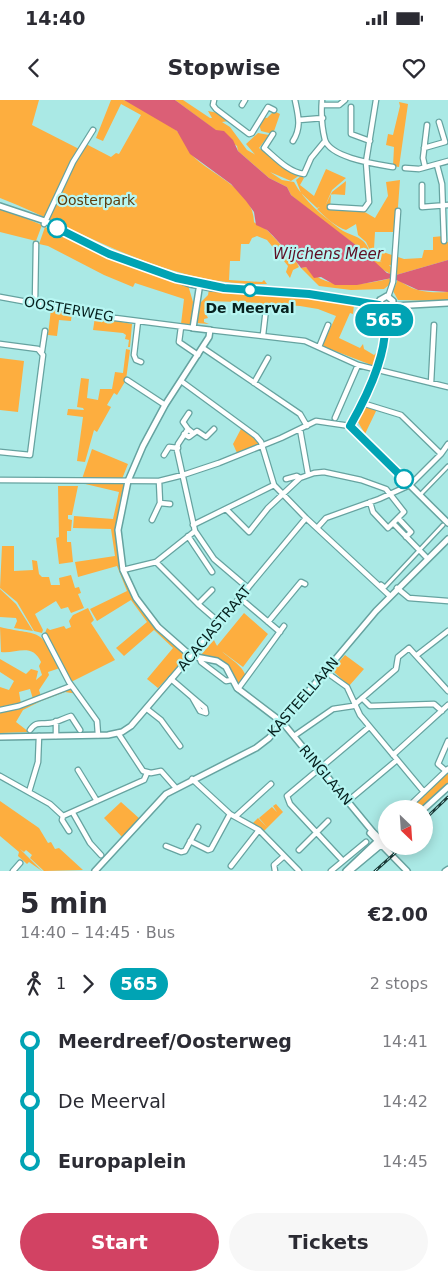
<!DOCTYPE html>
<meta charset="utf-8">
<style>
body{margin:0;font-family:"DejaVu Sans",sans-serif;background:#f7f7f7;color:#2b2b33;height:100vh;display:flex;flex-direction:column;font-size:19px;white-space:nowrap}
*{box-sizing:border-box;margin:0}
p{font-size:16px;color:#7c7c81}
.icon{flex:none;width:28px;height:28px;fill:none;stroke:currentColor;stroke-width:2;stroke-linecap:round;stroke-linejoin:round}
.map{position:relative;height:771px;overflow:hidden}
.side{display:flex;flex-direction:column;background:#fff;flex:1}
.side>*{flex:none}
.badge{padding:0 10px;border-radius:16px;font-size:18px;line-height:32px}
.needle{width:32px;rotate:155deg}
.buttons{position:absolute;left:378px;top:700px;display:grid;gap:10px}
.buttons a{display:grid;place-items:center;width:55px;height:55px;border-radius:50%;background:#fff;box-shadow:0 2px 12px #0003;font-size:25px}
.map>.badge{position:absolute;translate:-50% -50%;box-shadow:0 0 0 2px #fff}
.legs{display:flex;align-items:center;gap:8px;height:55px;padding:0 20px;font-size:16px}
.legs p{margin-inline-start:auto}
.overview{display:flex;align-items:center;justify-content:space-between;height:85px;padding:0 20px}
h1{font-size:28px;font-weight:600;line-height:38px}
.cta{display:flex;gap:10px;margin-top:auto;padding:10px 20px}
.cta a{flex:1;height:58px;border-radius:30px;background:#d24263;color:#fff;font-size:20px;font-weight:600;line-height:58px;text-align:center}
.cta a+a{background:#f7f7f7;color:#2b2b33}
ul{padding:0 20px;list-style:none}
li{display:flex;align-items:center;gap:18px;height:60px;font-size:19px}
li i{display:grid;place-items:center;width:8px;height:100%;margin:0 6px;background:currentColor}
li i::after{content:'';width:12px;height:12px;margin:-6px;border:4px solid;border-radius:50%;background:#fff}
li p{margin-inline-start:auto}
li:first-child i{background:linear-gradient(#0000 50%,currentColor 0)}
li:last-child i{background:linear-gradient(currentColor 50%,#0000 0)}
.status{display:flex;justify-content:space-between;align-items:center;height:35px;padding:0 25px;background:#fff;direction:ltr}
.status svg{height:14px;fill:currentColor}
header{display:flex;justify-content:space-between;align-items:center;height:65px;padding:0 20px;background:#fff;font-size:22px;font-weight:600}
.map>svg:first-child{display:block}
</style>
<div class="status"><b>14:40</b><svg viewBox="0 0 49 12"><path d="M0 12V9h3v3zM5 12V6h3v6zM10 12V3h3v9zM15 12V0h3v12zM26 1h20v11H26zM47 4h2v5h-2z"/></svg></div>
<header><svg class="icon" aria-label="back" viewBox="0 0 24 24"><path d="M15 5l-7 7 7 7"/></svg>Stopwise<svg class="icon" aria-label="heart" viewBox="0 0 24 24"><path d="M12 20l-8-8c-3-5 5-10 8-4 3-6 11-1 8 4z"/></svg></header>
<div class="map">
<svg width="448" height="771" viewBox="0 0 448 771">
<rect width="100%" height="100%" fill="#aae9e5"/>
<path fill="#fdae3f" d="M0,0h39l-7,25 49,25 5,-6 25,13 5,-4 3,1 22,-39 -20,-11 -18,37 -7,-3 15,-38c4,0 9,0 12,0 8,2 47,24 54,31 8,8 10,20 19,28 20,18 58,32 58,63 4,4 9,5 13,8 4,4 32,34 32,36l-2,-2 2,3 -6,3 -3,8 -4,-6 2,-6 -21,-26 -10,-4 -5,2 -3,6h-8l-1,17h-10l-1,19 33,2 2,-2 3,4c-98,3 -179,-51 -267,-86z
M175,0h8l27,18h2l-4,-7 10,2 11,8 -7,1 8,5 17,23 9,5 12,15 -22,-26 12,-11 11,2 -10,13 29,22 12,5 -9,6 -21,-9 12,8 12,2c10,19 29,34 46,47 7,5 16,6 23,12 6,5 7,14 12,20l12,2 5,5v7l-12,-7 -19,-19 -46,-34 -24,-20 -4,-8 -18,-9 -31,-27 -1,-5z
M399,2l9,2 -9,63 -6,-1 1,-19 -8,-2 2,-11 5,1 7,-29z
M274,11l6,3 -7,20 -12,-3 -2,-7 3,-7 5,1z
M326,69l20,9 -14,12 -7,16 7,-14 14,-11 -1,14 -14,-1 -1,16 33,1 12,7 13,-22 -2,-14 14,-2 -5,66h-2v-14h-18l-1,17 18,6v-6h2l-2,17 -18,-7 -8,-17 -8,-7 -2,-11 -10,6c-9,-2 -22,-14 -29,-21l3,-2 -3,1 -16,-15 -5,-13 5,-4 3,2 -4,7 14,11z
M0,108l42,17 -6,16 -36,-9z
M45,127l64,30 79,28 5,17 -2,22h-10l3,-25 -49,-16 -2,4 -29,-12 -56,-29 -9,-2z
M444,136v6h4v18l-52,15 2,-18 6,2 18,-1 2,-8h9v-13z
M306,167c21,25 56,18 86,11l-3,7 -5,4 -33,1 -32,-4 -18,-18z
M398,179c14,13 32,14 50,13v9l-50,-1 -5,-9z
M209,189l90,6 75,10c1,7 6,11 6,18l-4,-2 1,-8 -5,-5 -18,-3 -1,9 -3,-1 -11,25 21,10 3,-4 1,5 10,6 3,-3 -3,14 -52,-20 14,-30 -18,-7 -18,-3 -30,-2v2l-8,-1v-2l-52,-2v5l-6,4 4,8 -4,1v3l5,2 -13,-1 3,-19 9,-9z
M51,209l21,4 -1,8 -12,-1 -2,16 -9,-1z
M95,217l37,7 -2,23h-2l1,-7 -4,-1 1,-4 -3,-2 -30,-3z
M126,249l4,1 -4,30 -9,15 -3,-2 -7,12 4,2 -14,25 -3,-2 -9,32 -8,-1 6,-44 -16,-2 1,-6 16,1 -1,-2 -6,-1 4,-29 8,1 -2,19 11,2 2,-11h12l3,-17 8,1z
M0,258l24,3 -6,51 -18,-2z
M364,307l13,2 -12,25 -7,-12z
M242,327l10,7 7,10 -22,9 -4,-9z
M92,349l36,15 -6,15h-40z
M81,383l43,1c-21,75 3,122 60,170l1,5 -27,29 -11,-9 26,-31 -19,-18 -30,26 -8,-8 31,-26 -16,-22 -34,21 -7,-12 37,-18 -10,-25 -39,11 -3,-15 40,-6 -4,-27 -38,-1 1,-12 39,3 6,-27z
M58,386h20l-6,29h-4v4l4,1 -1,11h-4v11h4l2,20 -14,2 -3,-26 3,-1z
M2,446h12v25l19,-1 -1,-10 5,1 2,13 3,3h7l2,8h9l-1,-7 12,-3 4,13 4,-1 2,6 -3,1 6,14 -13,5 -3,-6 -7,2 -5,-8 -21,13 8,16 -1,3 -8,-2 -17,-29 -17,-14z
M0,489l16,15 17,27 -19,-3 3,-7 -1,-3 -16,-1z
M88,508l6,12 -3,3 24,37 -44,22 -26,-49 2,-5 3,2 14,-4 2,3 5,-2 -2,-6 4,-6z
M244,513l24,21 -25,33 -23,-17 -3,-4z
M0,527c43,10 38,-1 60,41l-12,4 1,3 -10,15 2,6 -8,3 -3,-10 -11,3 2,12 -21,5v-22l9,3 5,-9 -14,-9v-13l26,15 5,-5 7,2 -2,9 6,-5 -3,-9 2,-4c-9,-20 -25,-8 -40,-10z
M214,540c6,16 26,20 32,36l-6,8 -3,1c-10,-23 -13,-26 -37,-29z
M345,555l19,14 -15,17 -17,-16z
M71,588l7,6 -13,-2 -24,9 -18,9 -7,12 13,10 -29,1v-22z
M448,671v13l-30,25h-7z
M0,701l39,27 9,15 3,-1 4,7 4,-1 24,22 -39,1 -14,-13 2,-3 -6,-5 -2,2 -4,-3 22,22 -13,-9 -2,2 -9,-8 1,-4 -19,-16z
M121,702l19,17 -17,19 -19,-20z
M276,704l7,8 -19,19 -12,-7 6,-6 9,9 -8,-9 13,-11 5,5 -4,-6z"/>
<path fill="#db5f76" d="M124,0h51l41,30 8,1 9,9 5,11 31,27 18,9 4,8 70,54 26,24 9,2 52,-15v32l-30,-2 -26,-12 -35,7h-22l-14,-8 -7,1 -8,-11 -5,1c-2,-4 -30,-35 -34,-38 -4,-2 -7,-3 -11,-5l-2,-13 -8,-11 -15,-17 -41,-30 -13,-23z"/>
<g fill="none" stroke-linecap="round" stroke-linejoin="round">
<g stroke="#66a3a0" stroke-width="5.5">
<path id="pedestrian" d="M420,395l28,-29
M381,484l4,3 58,-62"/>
</g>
<g stroke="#66a3a0" stroke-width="7">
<path id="minor" d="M214,0l-1,5 3,4 33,25 3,-1 16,-26 6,3
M322,0c-1,12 0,28 3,40 6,18 51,24 68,27
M242,5l3,-5
M322,5h17l6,-5
M351,7v27l19,7
M299,20l24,-2
M273,34l-9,14c12,10 24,24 40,26l7,-16 14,-17
M293,41c9,-14 5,-26 2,-41
M424,48l21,-6 -6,-20
M437,65l5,19 2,57
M425,67l-2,-9 4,-33
M405,68l14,1 29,-8
M422,85v22l26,-2
M330,107l34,2 5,-7 -3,-40 10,-62
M44,124l29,-62 20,-32
M0,197l115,21 78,10
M388,197l5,-15 5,-71
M35,202l1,-58
M138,221l-4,34 2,5 5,2
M181,227l-2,15 19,13
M210,230l95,11 53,24 90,22
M263,235l3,-26
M0,244l38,5 5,6 -13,100 -30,-3
M319,247l9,-22
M203,248l97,66 7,12
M42,251l3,-20
M127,280l38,25
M181,281l75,55 5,6 13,43 32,33 84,78
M254,283l14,-25
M431,283l3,-58
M362,303l39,12 40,39
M335,318l23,-53
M188,329l-5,-7 6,-9
M300,329l8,45
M193,333l-5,-4 -10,15 -1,6 18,81 19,28 34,29
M184,334l5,3 8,-6 9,6 8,-8
M164,355l5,-8 9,1
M286,379l11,-3 3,2
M0,380l159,1 24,-6 36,-12 62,-25 35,-17 34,5
M370,402l3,10 15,16 5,-5
M160,403l10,1
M226,409l23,23 19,-24 32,-30 14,-5 10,-1 37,8 25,9 18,23 -6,6
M152,420l8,-17 -1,-22
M193,425l81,-40
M317,428l9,-10 53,-19 31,-14 31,-31 7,-10
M188,436l24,36
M406,437l5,-5 -13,-14 -5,5 34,35
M156,462l42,42 22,19
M123,470l33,-8 39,-31
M397,488l12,10 39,3
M240,498l40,34
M198,504l14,-14
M268,522l33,-40 4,2
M45,536l24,46 28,39 1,14
M417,555l31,-24
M191,556l115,-138
M200,559l1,3 25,19 6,-1
M326,572l21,15 13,28 64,77
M171,579l21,18 8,14 6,2 -1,-5 -13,-11
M238,589l46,-63
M362,598l8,8 64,-2 8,7
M147,609l14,11 19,26
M0,610l19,-4 52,-20
M56,621v15
M30,630c7,-10 11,-5 21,-7 7,-1 13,-5 20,-7l9,14
M118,633l25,38 8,2 10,-2 15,17
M294,636l39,-27 20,-3 43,-37 2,-12 11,-9 39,43
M393,655l55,-50
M78,670l19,31
M446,671l-8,-7 10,-23
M0,676l50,28 13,12
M29,692l9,-30 1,-26
M348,701l49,-41
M406,709l42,-40
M73,713l17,30 11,12
M230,714l29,16 40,41
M63,716l81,-36 3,-7
M63,716l-1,4 7,11
M236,716l35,-32
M190,741l18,9 3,-1 19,-35 -38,-35
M166,746l15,6 4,-1 13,-24
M299,750l29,-29
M343,761l-53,-57 -3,-8 82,-69
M231,766l28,-36
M13,771l7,-8
M275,771l-1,-6 9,-8
M331,771l35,-29
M445,771l3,-2"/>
</g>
<g stroke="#66a3a0" stroke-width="8">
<path id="tertiary" d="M0,106l45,15 64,33 81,30 22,4 97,6 70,11
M200,183l-7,45 17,2 -1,7 -44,68 -22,41 -15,35 -10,49 5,40 13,28 22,29 33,29 26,5 9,6 11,21 46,35 90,109 13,13
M380,200c-1,7 5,17 5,26 -2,37 -18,69 -35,100l98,97
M380,200l7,-4 6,5 -7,21
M392,206l56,-3
M0,637l108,-2 14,-3 9,-6 60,-70
M424,709l24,-22
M370,733l37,38
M352,769l30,-25
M95,771l71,-77 90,-46 13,-10 107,-127 72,-72
M346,771l40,-38"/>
</g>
<use href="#pedestrian" stroke="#fff" stroke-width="3"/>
<use href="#minor" stroke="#fff" stroke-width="4.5"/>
<use href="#tertiary" stroke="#fff" stroke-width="5"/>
<g stroke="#1c3b39" stroke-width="3">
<path id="rail" d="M424,720l24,-23
M375,771l28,-25"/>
</g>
<use href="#rail" stroke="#b7f6f2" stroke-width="1" stroke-dasharray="4" stroke-linecap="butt"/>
</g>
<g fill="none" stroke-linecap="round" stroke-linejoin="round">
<g stroke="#fff" stroke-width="11">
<path id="line-1" d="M57,128l52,26 67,24 48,10 85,6 70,11c19,31 -13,93 -29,121l54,53"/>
</g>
<use href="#line-1" stroke="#00a3b4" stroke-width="8"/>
</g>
<g fill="#fff" stroke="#00a3b4" stroke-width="2.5">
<circle cx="57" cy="128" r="9"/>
<circle cx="250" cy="190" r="6"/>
<circle cx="404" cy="379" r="9"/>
</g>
<g text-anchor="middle" stroke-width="4.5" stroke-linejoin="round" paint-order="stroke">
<g font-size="14" fill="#5e3d0f" stroke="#b7f6f2">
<text x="96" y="105">Oosterpark</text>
</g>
<g font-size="14" font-weight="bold" fill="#06201e" stroke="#b7f6f2">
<text x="250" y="213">De Meerval</text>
</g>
<g font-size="14" fill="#06201e" stroke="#b7f6f2">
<text transform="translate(69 209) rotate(10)" y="5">OOSTERWEG</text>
<text transform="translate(214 528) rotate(-50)" y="5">ACACIASTRAAT</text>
<text transform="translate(303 597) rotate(-49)" y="5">KASTEELLAAN</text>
<text transform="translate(326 675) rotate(50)" y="5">RINGLAAN</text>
</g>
<g font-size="15" font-style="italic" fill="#5f0e24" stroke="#b7f6f2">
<text x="328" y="159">Wijchens Meer</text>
</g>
</g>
</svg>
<div class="buttons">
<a><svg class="needle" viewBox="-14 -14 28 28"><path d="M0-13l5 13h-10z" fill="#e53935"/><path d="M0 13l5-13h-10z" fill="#7c7c81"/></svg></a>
</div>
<b class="badge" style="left:384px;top:220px;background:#00a3b4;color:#fff">565</b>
</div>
<section class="side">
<div class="overview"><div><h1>5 min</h1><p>14:40 – 14:45 · Bus</p></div><b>€2.00</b></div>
<div class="legs"><svg class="icon" aria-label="walk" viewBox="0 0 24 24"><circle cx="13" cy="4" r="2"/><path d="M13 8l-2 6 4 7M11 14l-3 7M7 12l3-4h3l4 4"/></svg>1<svg class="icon" aria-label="forward" viewBox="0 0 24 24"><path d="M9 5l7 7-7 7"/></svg><b class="badge" style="background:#00a3b4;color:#fff">565</b><p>2 stops</p></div>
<ul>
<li><i style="color:#00a3b4"></i><b>Meerdreef/Oosterweg</b><p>14:41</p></li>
<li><i style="color:#00a3b4"></i><span>De Meerval</span><p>14:42</p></li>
<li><i style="color:#00a3b4"></i><b>Europaplein</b><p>14:45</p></li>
</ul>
<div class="cta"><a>Start</a><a>Tickets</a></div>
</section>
